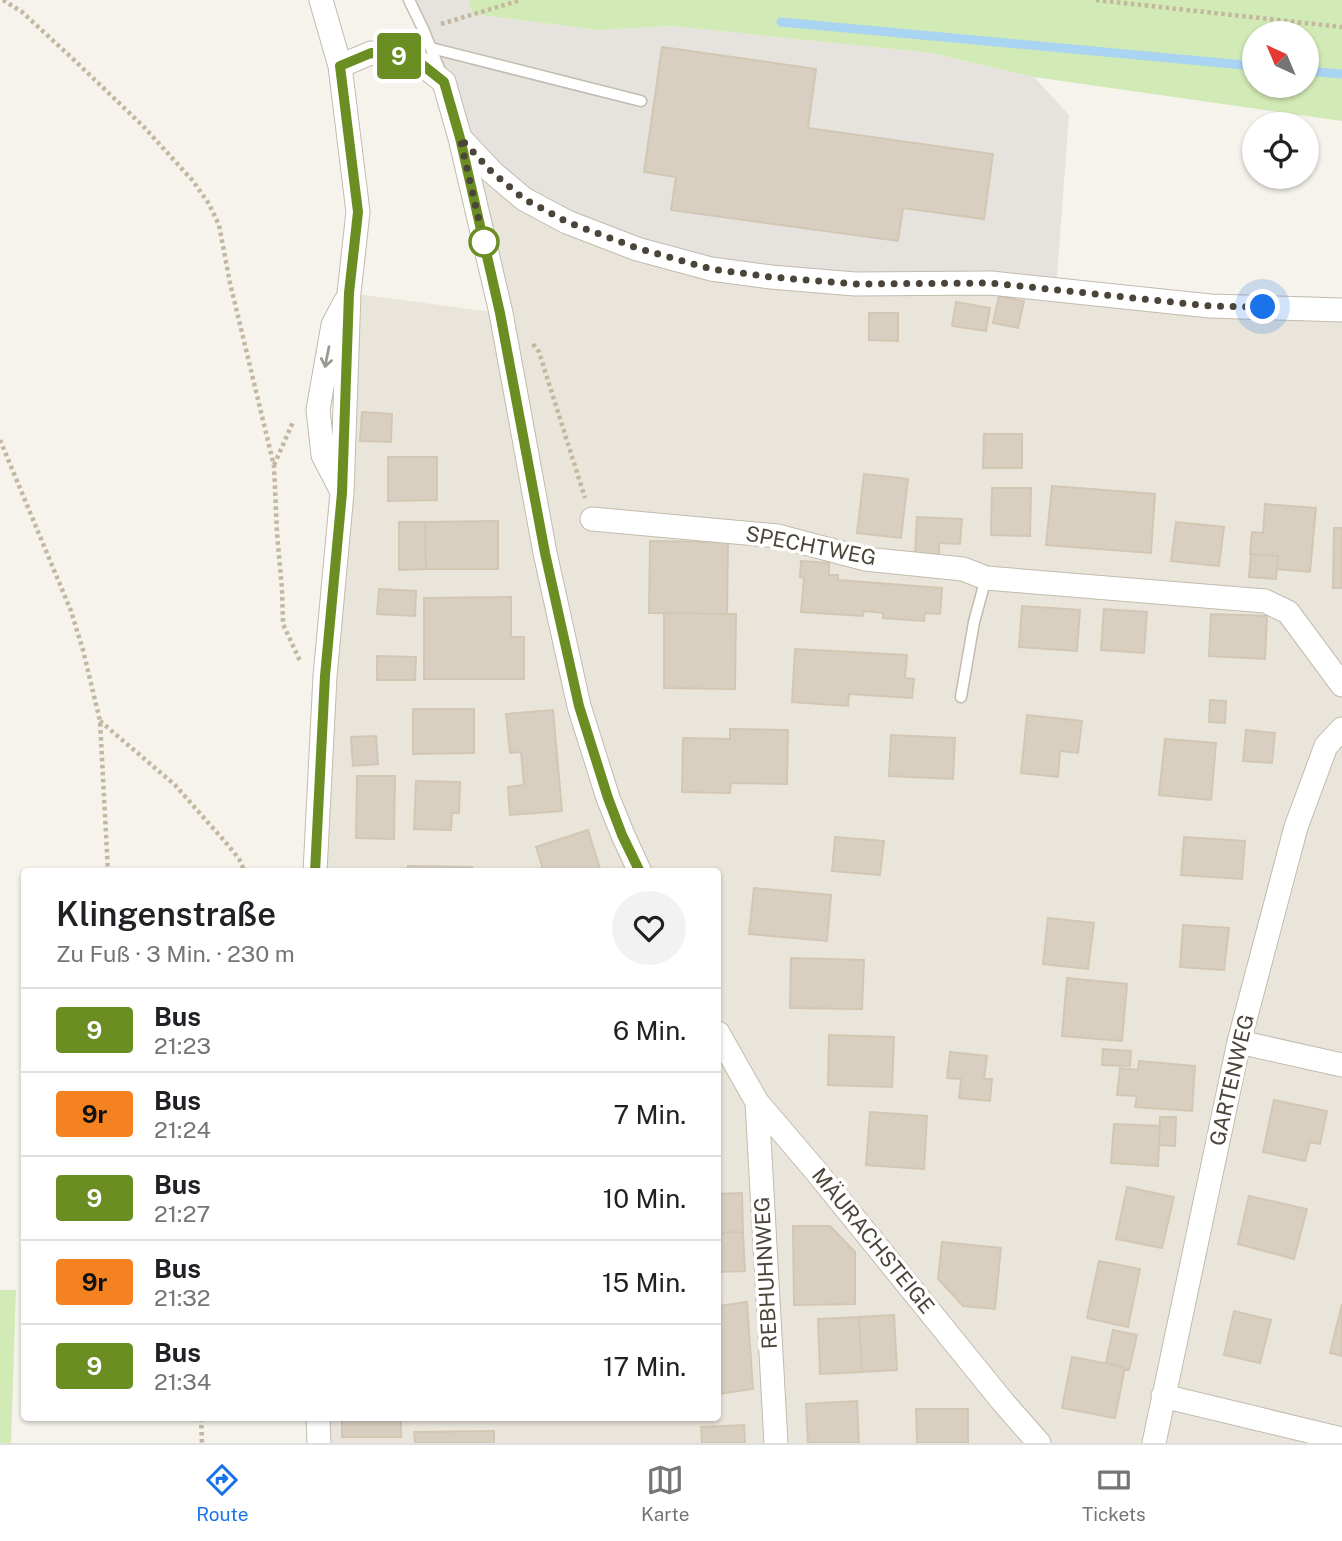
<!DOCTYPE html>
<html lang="de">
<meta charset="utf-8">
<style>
body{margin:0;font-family:"Public Sans",sans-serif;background:#f2f2f2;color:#202124;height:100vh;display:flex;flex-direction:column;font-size:26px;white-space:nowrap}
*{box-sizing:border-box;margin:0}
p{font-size:23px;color:#757577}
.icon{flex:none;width:38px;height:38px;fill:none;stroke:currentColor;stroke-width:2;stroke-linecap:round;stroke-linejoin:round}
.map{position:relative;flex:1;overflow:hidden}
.drawer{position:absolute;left:21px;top:868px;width:700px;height:553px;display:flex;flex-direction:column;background:#fff;border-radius:7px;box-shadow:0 2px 5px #0004}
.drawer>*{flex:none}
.badge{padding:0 14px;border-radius:5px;font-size:24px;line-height:46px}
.needle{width:46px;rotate:316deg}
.controls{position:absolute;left:1242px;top:21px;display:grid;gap:14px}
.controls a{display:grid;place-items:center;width:77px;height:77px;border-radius:50%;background:#fff;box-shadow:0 2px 5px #0004;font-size:35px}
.you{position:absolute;width:35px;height:35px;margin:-18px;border:5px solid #fff;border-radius:50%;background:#1a73e8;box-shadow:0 0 0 10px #1a73e833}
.map>.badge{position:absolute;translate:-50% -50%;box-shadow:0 0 0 4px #fff}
.round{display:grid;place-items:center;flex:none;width:74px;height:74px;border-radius:37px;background:#f2f2f2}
.overview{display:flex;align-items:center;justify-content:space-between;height:119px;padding:0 35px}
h1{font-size:33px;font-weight:600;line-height:52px}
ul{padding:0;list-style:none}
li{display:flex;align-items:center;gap:21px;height:84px;padding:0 35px;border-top:2px solid #e0e0e0}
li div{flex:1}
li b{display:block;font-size:26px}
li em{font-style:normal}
li .badge{min-width:77px;font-weight:700;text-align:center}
.tab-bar{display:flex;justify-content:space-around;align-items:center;height:98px;border-top:2px solid #e0e0e0;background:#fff;font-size:19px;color:#757577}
.tab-bar a{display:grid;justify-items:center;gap:4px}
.tab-bar .active{color:#1a73e8}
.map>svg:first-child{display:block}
</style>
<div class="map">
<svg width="1342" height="1443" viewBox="0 0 1342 1443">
<rect width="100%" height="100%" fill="#f6f3ec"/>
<path fill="#eae5da" d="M460,138l177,111 705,61v1133h-1023l-1,-25h400v-546h-403l34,-579 151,20z"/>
<path fill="#e6e2dd" d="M409,0h59l5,14 125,16 74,-4 259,27 103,24 35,38 -13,175 -285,-13 -204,-55 -107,-84z"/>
<path fill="#d2eab5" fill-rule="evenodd" d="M468,0h874v121l-308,-44 -103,-24 -259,-27 -74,4 -125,-16zM1255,33h52v53h-52z
M0,1290h16l-5,153h-11z"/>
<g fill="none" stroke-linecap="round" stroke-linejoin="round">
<path stroke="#a9d4f2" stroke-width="9" d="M781,22l474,44
M1307,71l35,3"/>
</g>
<path fill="#d8cfc1" stroke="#d3c7b4" stroke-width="2" d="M662,47l154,22 -8,59 185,26 -9,65 -81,-11 -5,33 -227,-31 5,-33 -32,-5z
M999,296l25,5 -6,27 -25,-5z
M956,302l34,6 -4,23 -34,-5z
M869,313h29v28l-29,-1z
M362,412l30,2 -1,28 -31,-1z
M984,434h38v34h-39z
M388,457h49v43l-49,1z
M864,474l44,5 -7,59 -44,-5z
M1052,486l103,8 -4,59 -105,-8z
M992,488h39l-1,48 -39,-1z
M1265,504l51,4 -6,64 -33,-3 1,-13 -28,-2 2,-22 11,1z
M917,517l45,2 -2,25 -21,-1v13l-24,-2z
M498,521v48h-72l-1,-47z
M399,522h26l1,47 -27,1z
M1176,522l48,5 -5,39 -48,-5z
M1334,528h8v60h-9z
M650,541l78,1 -1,72 -78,-1z
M1251,554l27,2 -2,23 -27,-2z
M801,561l28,2v12h9v5l104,8 -2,26 -15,-1 -1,8 -41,-3v-5l-19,-2 -1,5 -62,-4 3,-34 -4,-1z
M379,589l37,2 -1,25 -38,-2z
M511,597v40h13v42h-100v-81z
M1022,606l58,4 -3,41 -58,-4z
M1104,609l43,3 -3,41 -43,-3z
M664,613l72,1 -1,75 -71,-1z
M1211,614l56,2 -2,43 -56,-3z
M795,649l112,6 -2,23 9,1 -2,19 -63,-4 -1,12 -56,-4z
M377,656l39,1 -1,23h-38z
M1210,700l16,1 -1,22 -16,-1z
M413,709h61v44l-61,1z
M553,710l9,101 -52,4 -2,-28 16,-2 -3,-33 -11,1 -4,-39z
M1027,715l55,6 -4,32 -18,-2 -2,26 -37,-4z
M730,729l58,1 -1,54 -56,-1 -1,10 -48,-1 1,-54 47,1z
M1246,730l29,3 -3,30 -29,-2z
M891,735l64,3 -2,41 -64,-3z
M376,736l2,28 -25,2 -2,-29z
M1165,739l51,4 -5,57 -52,-5z
M357,776h38l-1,63 -38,-1z
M416,781l44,1 -1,31h-7l-1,17 -37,-1z
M588,830l13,42h-57l-8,-25z
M835,837l49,4 -4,34 -48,-4z
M1184,837l61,4 -3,38 -61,-4z
M408,866l64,1v5h-64z
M754,888l77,7 -4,46 -78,-7z
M1048,918l46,5 -6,46 -45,-5z
M1183,925l46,3 -5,42 -44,-3z
M791,958l73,2 -2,49 -72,-1z
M1067,978l60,6 -5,57 -60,-5z
M829,1035l65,2 -2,50 -64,-2z
M1103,1049l28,2 -1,15 -28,-1z
M950,1052l37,4 -3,23h8l-2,22 -31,-3 2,-19 -14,-1z
M1139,1061l56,5 -3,45 -57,-4 2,-11 -20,-1 3,-27 18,2z
M1274,1100l53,11 -7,33 -10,-2 -5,19 -42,-9z
M870,1112l57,4 -3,53 -58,-4z
M1160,1117h16l-1,29 -16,-1z
M1114,1124l46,2 -2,40 -47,-3z
M1127,1187l47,10 -12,51 -46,-9z
M742,1193l1,39 -25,1v-39z
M1249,1196l58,13 -13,50 -56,-15z
M793,1226h37l25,26v52l-61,1z
M743,1232l2,39 -27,1v-39z
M942,1242l59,6 -6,61 -32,-3 -25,-27z
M1099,1261l41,8 -12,58 -41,-9z
M747,1302l6,87 -35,5v-88z
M1342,1304v52l-12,-3z
M1234,1311l37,9 -11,43 -36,-8z
M894,1315l3,55 -35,2 -3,-55z
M859,1317l3,55 -42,2 -2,-55z
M1113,1330l24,5 -8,35 -5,-1 1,-2 -19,-4z
M1072,1357l53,10 -10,51 -53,-10z
M857,1401l2,42h-51l-2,-39z
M916,1409h52v34h-51z
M342,1418h59v19h-59z
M744,1425l1,18h-43l-1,-16z
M494,1431v12h-79l-1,-11z"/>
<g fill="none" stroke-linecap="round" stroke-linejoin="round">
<g stroke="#c2bbae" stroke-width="13">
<path id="lane" d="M409,0l14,29 17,42
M431,48l210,53
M961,697l13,-75 12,-44"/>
</g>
<g stroke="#c2bbae" stroke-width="25">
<path id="street" d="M340,66l31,-13 26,2 18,4 29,23 16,56 41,175 44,240 34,153 29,92 15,37 17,37
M460,138l32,34 32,27 43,23 70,27 74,20 60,8 84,7 136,-1 219,23 132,4
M341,490l-18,-35 -5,-45 15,-85 12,-23
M592,519l186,17 87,23 98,10 23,9 279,23 23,11 54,73
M315,872l10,-196 17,-183 7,-200 9,-81 -18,-146 -19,-66
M718,1033l39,69 58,68 188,232 36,41
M1239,1042l103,23
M757,1102l19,341
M1163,1396l179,43
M318,1418l1,25
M1154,1443l85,-401 57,-215 30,-81 16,-17"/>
</g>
<path stroke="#c4b79f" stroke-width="4.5" stroke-dasharray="3.5 3.5" stroke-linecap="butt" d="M3,0l19,12 50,46 71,68 50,55 16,23 10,21 11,58 44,183 3,67 5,56 1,35 17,37
M1096,0l246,27
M441,24l80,-24
M533,344l6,8 46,146
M0,440l71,171 12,39 17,71 8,151
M274,465l19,-43
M100,721l75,64 52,59 12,15 6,13
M201,1418l1,25"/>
<use href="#lane" stroke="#fff" stroke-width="10"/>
<use href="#street" stroke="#fff" stroke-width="23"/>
</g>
<defs><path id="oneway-shaft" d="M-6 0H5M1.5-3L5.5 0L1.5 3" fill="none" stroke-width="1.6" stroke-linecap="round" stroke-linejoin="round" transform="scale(1.75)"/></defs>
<use stroke="#9c9892" href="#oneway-shaft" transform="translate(327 357) rotate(101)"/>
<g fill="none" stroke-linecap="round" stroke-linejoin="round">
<g stroke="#fff" stroke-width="16">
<path id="line" d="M315,872l10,-196 17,-183 7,-200 9,-81 -18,-146 31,-13 26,2 18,4 29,23 16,56 40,175 45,240 34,153 29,92 14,37 18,37"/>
</g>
<use href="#line" stroke="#6b8e23" stroke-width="10"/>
<path stroke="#4b4439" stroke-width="7" stroke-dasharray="0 12.6" d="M484,242l-24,-104 32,34 32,27 21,11 22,12 70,26 74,21 60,8 84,7 136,-1 219,23 53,1"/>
</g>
<circle fill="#fff" stroke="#6b8e23" stroke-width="3.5" cx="484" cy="242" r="14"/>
<g text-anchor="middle" stroke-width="7" stroke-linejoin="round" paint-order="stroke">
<g font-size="21" fill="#4b4439" stroke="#fff">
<text transform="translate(811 546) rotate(11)" y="7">SPECHTWEG</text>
<text transform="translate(1232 1080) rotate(-77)" y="7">GARTENWEG</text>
<text transform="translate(873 1241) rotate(51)" y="7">MÄURACHSTEIGE</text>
<text transform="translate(766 1273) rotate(-93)" y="7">REBHUHNWEG</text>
</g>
</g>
</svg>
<div class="controls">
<a><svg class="needle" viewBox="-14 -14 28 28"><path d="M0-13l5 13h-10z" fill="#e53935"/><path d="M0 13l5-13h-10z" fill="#757577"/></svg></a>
<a><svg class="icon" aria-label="locate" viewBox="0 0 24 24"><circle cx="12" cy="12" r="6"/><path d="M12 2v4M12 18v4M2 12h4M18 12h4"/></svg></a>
</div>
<div class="you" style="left:1263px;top:307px"></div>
<b class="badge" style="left:399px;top:56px;background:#6b8e23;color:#fff">9</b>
<section class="drawer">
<div class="overview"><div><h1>Klingenstraße</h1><p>Zu Fuß · 3 Min. · 230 m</p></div><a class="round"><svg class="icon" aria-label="heart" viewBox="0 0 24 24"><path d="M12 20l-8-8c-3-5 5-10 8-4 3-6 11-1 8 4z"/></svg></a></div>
<ul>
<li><span class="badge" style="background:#6b8e23;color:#fff">9</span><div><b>Bus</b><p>21:23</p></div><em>6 Min.</em></li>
<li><span class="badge" style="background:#f58220;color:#111">9r</span><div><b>Bus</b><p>21:24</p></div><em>7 Min.</em></li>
<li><span class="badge" style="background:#6b8e23;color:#fff">9</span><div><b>Bus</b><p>21:27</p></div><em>10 Min.</em></li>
<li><span class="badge" style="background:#f58220;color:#111">9r</span><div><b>Bus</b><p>21:32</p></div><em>15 Min.</em></li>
<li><span class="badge" style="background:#6b8e23;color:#fff">9</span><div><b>Bus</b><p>21:34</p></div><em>17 Min.</em></li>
</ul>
</section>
</div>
<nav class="tab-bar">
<a class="active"><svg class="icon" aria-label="directions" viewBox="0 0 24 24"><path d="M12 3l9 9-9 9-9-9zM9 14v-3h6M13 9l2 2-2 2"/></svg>Route</a>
<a><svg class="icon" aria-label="map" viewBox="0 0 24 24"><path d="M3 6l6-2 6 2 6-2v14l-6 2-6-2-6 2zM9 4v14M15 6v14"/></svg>Karte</a>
<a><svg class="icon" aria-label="tickets" viewBox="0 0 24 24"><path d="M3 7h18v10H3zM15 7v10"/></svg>Tickets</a>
</nav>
